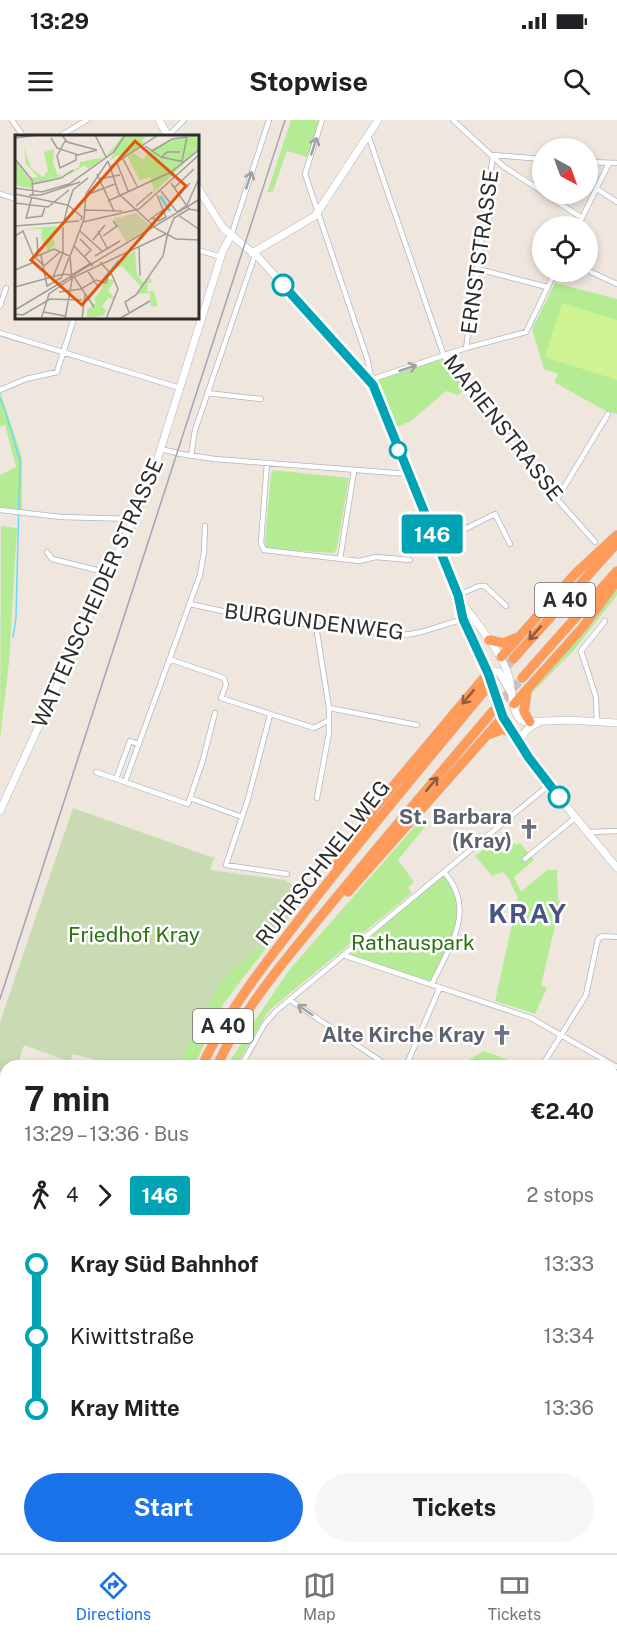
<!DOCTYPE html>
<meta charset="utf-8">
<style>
body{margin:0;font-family:"Public Sans",sans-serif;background:#f6f6f6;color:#202124;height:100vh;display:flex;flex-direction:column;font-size:22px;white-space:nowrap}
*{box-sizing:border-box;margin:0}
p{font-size:20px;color:#757577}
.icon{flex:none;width:33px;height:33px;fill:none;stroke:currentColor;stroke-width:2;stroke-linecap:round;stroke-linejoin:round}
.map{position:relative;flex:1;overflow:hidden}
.sheet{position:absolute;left:0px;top:940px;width:618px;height:494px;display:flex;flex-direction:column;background:#fff;border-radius:18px 18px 0 0;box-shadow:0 3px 9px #0003}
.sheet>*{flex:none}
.badge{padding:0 12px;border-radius:4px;font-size:21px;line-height:39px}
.needle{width:39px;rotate:139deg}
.buttons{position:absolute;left:532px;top:18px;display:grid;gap:12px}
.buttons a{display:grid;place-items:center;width:66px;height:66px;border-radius:50%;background:#fff;box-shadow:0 3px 9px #0003;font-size:30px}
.map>.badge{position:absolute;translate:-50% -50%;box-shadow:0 0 0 3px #fff}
.legs{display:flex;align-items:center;gap:9px;height:66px;padding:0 24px;font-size:20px}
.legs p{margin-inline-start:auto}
.head{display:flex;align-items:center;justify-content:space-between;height:102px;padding:0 24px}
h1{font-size:33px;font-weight:700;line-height:45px}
.button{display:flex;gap:12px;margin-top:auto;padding:12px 24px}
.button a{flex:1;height:69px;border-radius:36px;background:#1a73e8;color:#fff;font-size:24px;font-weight:700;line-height:69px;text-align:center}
.button a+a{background:#f6f6f6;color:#202124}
ul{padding:0 24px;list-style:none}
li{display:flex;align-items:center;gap:21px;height:72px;font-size:22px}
li i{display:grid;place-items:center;width:9px;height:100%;margin:0 8px;background:currentColor}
li i::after{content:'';width:15px;height:15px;margin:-8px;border:4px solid;border-radius:50%;background:#fff}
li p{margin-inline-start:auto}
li:first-child i{background:linear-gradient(#0000 50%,currentColor 0)}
li:last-child i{background:linear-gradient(currentColor 50%,#0000 0)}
.status{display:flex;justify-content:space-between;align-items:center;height:42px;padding:0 30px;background:#fff;direction:ltr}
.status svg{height:16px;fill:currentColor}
header{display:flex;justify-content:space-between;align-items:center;height:78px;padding:0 24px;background:#fff;font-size:27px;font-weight:700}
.tabs{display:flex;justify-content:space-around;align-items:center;height:84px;border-top:2px solid #e0e0e0;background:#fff;font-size:16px;color:#757577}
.tabs a{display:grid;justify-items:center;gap:3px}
.tabs .on{color:#1a73e8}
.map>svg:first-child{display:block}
</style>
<div class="status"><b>13:29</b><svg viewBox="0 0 49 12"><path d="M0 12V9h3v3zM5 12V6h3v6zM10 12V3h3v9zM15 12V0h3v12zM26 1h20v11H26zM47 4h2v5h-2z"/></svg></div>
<header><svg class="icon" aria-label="menu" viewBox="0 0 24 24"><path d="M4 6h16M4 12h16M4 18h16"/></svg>Stopwise<svg class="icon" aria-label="search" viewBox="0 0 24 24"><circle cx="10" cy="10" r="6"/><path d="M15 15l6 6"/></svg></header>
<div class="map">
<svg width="617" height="1433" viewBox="0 0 617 1433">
<rect width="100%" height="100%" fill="#efe7de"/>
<path fill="#b6eb95" d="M291,0h31l-12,38 -23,-7 -14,40 -6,2z
M555,163l62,16v115l-13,-4 -50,-28 4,-8 -14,-5 -12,-40z
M443,237l24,31 -9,7 -12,-4 -35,30 -19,8 -19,-50z
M0,272l22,65v56l-22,-3v-35l16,-8 -11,-42 -5,2z
M273,350l76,8 -12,70 -3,5 -64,-4 -4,-2 -1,-5 6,-69z
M1,406l16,2 -8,134 -9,77z
M617,464v11l-22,28 -21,27 -44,45 1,-6z
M422,698l6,5 -30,37 16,22 -6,6 4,5 -139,114 -5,5 -32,54h-9l29,-47 34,-50z
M507,711l6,7v5l4,2 3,-2 14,17 -20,17 7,15 26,-22h10l1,30 3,1 -20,84 6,3 -12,26 -40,-13 23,-103 -9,-19 -6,-7 -11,4 -17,-20z
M444,755c6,7 13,14 14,24 5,28 -16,59 -28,84l-76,-25 -3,-3 1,-3z
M304,772l4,1 -84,110 -30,63h-16l10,-25 34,-62 15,-15 8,-3 27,-22z
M484,931l36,13 -1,2h-56l-2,-2z
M0,1130l6,2v80l-6,-1z
M612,1241l5,2v190h-87l2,-5h80z
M155,1428h297l1,5h-299z"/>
<path fill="#c8dbb3" d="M73,688l141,50 -4,12 75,10 19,12 -32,47 -27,22 -8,3 -15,15 -44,87h-26l-26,-4 -2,4h-4l-47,-12 -3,8 -46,-17 -7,21h-11v8l-6,-2v-50z"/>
<path fill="#cef390" d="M562,183l55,17v60l-72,-23z"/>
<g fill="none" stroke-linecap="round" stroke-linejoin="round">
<path stroke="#68dafb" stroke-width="1.5" d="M0,278l6,15 14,48 -4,157 -3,19
M0,1169l6,1"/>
<path stroke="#c8c2bb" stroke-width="9" stroke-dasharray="9 4.5" stroke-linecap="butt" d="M487,568l26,-29
M495,589l27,-31"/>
<g stroke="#b2b5c1" stroke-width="6">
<path id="minor" d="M12,0l11,16
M322,0l-17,54 62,184 6,27
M453,0l50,46 40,26
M368,15l76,221 113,143 38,43
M60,16l27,-16
M168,16l16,-16
M493,35l50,4
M588,42l29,1
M597,69l20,13
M0,74l16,5
M545,74l37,24
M578,106l31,-63
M231,116l38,-116
M198,130l23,7
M478,149l69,18
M591,152l26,12
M0,186l6,-18
M0,213l180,55
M466,228l27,-193
M373,259l93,-31 60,-16 29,-60
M0,270l26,-11 31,-7 17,-54
M207,273l54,6
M161,329l20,5 34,5 193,15
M191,336l4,-26 60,-175
M267,343l-6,80 3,7 95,11 17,-4 34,3
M557,379l51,-85
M0,390l61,7 73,2
M437,423l58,-29 15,30
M47,432l5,7 57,14
M340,439l14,-88
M458,475l21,-9h6l21,20
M190,484l65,14 144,17c26,0 48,-14 73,-17
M316,506l13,82v25l-12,65
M169,539l55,19 2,7 -5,13 93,30 15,-8
M329,588l88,17
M270,595l-22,84 -22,66 61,9
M597,602l-1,-25 -15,-46 24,-30
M96,652l92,32 2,-6 52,19
M116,659l14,-38 8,3
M125,662l75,-207 4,-23 1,-26
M190,678l12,-35 13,-50
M589,712l28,-1
M525,739l51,-42
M343,835l188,63 86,49
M432,864c18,-39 45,-74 12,-112
M290,880l98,66
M241,946l23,-41 12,-14 273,-226
M406,946l34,-79
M542,946l44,-71 12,-56 5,-3 14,1
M612,986l5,-7
M0,1017l6,-3
M0,1124l6,2
M612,1150l5,-17
M0,1213l6,1
M0,1292l6,1
M0,1327l6,1
M0,1403l6,1
M44,1433v-5
M527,1433l2,-5"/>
</g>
<g stroke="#b2b5c1" stroke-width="8">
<path id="tertiary" d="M180,1433l2,-5"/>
</g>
<g stroke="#b2b5c1" stroke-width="8">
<path id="secondary" d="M159,0l9,16
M198,68l25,40 36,30 114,127 85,210 5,24 25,54 15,44 46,68 68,83
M252,133l63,-37 63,-96
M462,482c16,24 38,47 47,75 4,14 1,39 16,45l43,-2 49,3
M488,553l6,-2 5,1 11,19
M521,626c-1,-11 7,-19 17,-23
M0,691l150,-328 73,-233 8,-14
M0,969h6
M612,1097l5,3"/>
</g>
<g stroke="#c8c8c8" stroke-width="10">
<path id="motorway" d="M489,520l15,3 11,-5
M501,537l75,-84 41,-38
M513,539l104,-116
M522,558l95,-107
M527,571l-3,21 6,10
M514,584l69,-77 34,-46
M490,614l13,-5 10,4
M337,744l37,-55 114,-136
M348,772l155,-175
M202,946c24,-52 58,-96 93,-141 60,-80 126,-157 190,-235
M217,946c26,-58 69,-107 109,-156 55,-67 111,-133 167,-199
M132,1433l1,-5
M145,1433l1,-5"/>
</g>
<use href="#minor" stroke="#fff" stroke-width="4.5"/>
<use href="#tertiary" stroke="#fff" stroke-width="6"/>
<use href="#secondary" stroke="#fff" stroke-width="7"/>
<use href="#motorway" stroke="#ff9a59" stroke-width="9"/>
<path stroke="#a0a4b9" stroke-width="1.5" d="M0,879l285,-879"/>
</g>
<defs><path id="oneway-shaft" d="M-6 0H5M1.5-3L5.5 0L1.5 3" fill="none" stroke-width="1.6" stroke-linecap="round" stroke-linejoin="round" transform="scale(1.5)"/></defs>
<g stroke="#a0a0a0">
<use href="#oneway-shaft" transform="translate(314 26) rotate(-72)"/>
<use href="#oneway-shaft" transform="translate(249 60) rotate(-72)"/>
<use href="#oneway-shaft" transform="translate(408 248) rotate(-18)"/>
<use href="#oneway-shaft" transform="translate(305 890) rotate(-146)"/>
</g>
<g stroke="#8c5e41">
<use href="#oneway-shaft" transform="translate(535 513) rotate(131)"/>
<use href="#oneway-shaft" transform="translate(468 577) rotate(130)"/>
<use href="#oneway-shaft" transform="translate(432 664) rotate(-50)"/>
</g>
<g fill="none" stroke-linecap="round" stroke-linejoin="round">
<g stroke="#fff" stroke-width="14">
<path id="line-1" d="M283,165l90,100 85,210 5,24 25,54 15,44 26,41 30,39"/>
</g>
<use href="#line-1" stroke="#00a3b4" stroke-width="9"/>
</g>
<defs>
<g id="church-bare" transform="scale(1.62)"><path d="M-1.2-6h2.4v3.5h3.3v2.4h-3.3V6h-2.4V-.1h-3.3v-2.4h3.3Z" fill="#6b7280" stroke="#fff" stroke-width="2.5" paint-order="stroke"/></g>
</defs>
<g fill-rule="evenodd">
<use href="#church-bare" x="529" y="709"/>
<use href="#church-bare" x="502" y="915"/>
</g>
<g fill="#fff" stroke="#00a3b4" stroke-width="3">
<circle cx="283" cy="165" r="10"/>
<circle cx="398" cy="330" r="8"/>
<circle cx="559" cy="677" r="10"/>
</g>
<g text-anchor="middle" stroke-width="5" stroke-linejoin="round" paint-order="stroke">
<g fill="#fff" stroke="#6c6c6c" stroke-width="1.5">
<rect x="535" y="463" width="60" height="34" rx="4.5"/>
<rect x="193" y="889" width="60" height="34" rx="4.5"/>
</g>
<g font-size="20" font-weight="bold" fill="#2d2d2d">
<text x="565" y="487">A 40</text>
<text x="223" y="913">A 40</text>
</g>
<g font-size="21" fill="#2d2d2d" stroke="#fff">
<text transform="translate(480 132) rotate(-82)" y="7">ERNSTSTRASSE</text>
<text transform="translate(503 308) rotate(52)" y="7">MARIENSTRASSE</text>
<text transform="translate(98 473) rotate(-66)" y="7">WATTENSCHEIDER STRASSE</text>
<text transform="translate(314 502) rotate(7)" y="7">BURGUNDENWEG</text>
<text transform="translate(323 743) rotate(-52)" y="7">RUHRSCHNELLWEG</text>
</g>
<g font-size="21" font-weight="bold" fill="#5b616d" stroke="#fff" text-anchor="end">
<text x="512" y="704">St. Barbara<tspan x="512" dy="24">(Kray)</tspan></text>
<text x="485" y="922">Alte Kirche Kray</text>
</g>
<g font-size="21" fill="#2b7313" stroke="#fff">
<text x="134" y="822">Friedhof Kray</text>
<text x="413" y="830">Rathauspark</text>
</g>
<g font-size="27" font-weight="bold" letter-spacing="1.5" fill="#485583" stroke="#fff">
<text x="528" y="803">KRAY</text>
</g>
</g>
<g transform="translate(15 15)">
<rect width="184" height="184" fill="#efe7de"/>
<path d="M109,0l-3,7 -6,8 -27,19 -3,-4 -14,9 -37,9 -3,-5 7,-1 -12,-13 -2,-16 7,20 12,9 5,-6 -4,-19 10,-3 -1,13 4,12 5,2 17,-9 1,-5 25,-5zM111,0h23l-7,5 2,5 -22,14 -4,-4 -9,6zM181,0l3,14 -53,51 8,-10 -3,-10 -2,-3 -9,4 -12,-24 6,-4 9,7 7,-10 21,-10zM0,25l16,21 2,8 -18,-4zM42,91v6l-5,2 3,11 -7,6 -7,-13 1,-9 -27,1zM120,115l2,25 7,8 6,-6 2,5 -4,1 -1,9 7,-1 4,15 -7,1 -1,-14 -13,1 5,-6 -20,-22 -12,4zM94,135l5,7 -8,-2 -2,4 11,1 -7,11 8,8 -8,-1 -6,9 4,3 -2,5 -17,4v-9l9,-7 -2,-4 7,-9 4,-15z" fill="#b6eb95"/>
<path d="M121,78l16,14 -26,15 -13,-23z" fill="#c8dbb3"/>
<path fill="none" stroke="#68dafb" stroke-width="3" d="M145,61l10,15M88,146l16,-20"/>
<path fill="none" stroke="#a19d97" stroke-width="1.5" d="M47,0l5,7 30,8M80,0l11,22M0,3l23,-3M36,3l6,10 21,7 19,-5M50,6l-8,15 3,12 16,-8v-6M130,11l16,11 23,5M137,16l20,-12 15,-2M147,22l5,-5h13M0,24l17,21 1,15M108,24l14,27M93,26l11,33 38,35 19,10 24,1M167,26l5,-24M102,28l11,28M95,32l48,-32M82,39l17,37M84,44l21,-4M156,48l18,26 11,2M18,49l28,-6 12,-8M0,53l27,4 27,-8 45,-32 11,-17M159,53l20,-19M74,56l3,2 23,-9M146,56l16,21 10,-7 13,-29M0,59l53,11 -4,16M14,60h12l39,-13M17,62l-6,21 16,-2 3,-9M93,66l63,-29 29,-23M0,68l33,4 21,-17M155,69l20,-21M121,71l16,-14M70,75l37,1M163,80l22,15M137,83l7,3 7,-4 -3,-7M66,85l1,-3 -14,-12 5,-15 15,-12M134,85l14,-10 -6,-15M68,87l56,-13 61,-55M0,91l64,-5M64,95l23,21M83,96l9,17M153,98l6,-15 15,-9M0,101l8,-5 10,24 10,10M88,101l14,-10 -4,-5M22,102l1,19M65,104l11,11 -6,6M78,105l12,-15M59,111l19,20M124,111l1,30M26,120l6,31 14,-8 8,-20M80,121l25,-15M20,122l19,-8 15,7M85,127l12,13 6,14 -12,30M29,131l16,-14M0,135l17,-7M72,135l12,18M57,140l19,-12M38,142l10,-24v-26M59,142l20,30M57,143l94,-44M0,152l48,-13 8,1M44,157l22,-3 15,-9 10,3 2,-5M0,175l185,-111M29,177l21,4M114,177l-4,-10 11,-7 27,-39 5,-24M0,179l8,1 27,-16 32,1M29,183l21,1M3,184l24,-1M26,184l8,-25 23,-16M50,184l7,-39 -2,-24 14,-37 2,-25 22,-33M67,184l3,-24M104,184l31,-18"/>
<path fill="#df570e" fill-opacity="0.15" stroke="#df570e" stroke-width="3" d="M120,6l51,45 -104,119 -51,-45z"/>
<rect width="184" height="184" fill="none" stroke="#2d2d2d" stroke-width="3"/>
</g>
</svg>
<div class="buttons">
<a><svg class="needle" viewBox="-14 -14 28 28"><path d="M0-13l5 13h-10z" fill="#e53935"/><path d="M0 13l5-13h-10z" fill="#757577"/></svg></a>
<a><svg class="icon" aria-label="locate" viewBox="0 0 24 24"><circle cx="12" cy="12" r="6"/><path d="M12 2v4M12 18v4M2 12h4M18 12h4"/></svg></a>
</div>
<b class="badge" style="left:432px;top:414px;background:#00a3b4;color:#fff">146</b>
<section class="sheet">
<div class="head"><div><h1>7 min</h1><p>13:29 – 13:36 · Bus</p></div><b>€2.40</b></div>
<div class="legs"><svg class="icon" aria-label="walk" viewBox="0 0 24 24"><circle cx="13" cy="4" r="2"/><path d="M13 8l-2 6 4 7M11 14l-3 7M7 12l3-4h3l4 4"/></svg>4<svg class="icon" aria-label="forward" viewBox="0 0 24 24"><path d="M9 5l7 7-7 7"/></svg><b class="badge" style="background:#00a3b4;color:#fff">146</b><p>2 stops</p></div>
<ul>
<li><i style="color:#00a3b4"></i><b>Kray Süd Bahnhof</b><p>13:33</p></li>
<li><i style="color:#00a3b4"></i><span>Kiwittstraße</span><p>13:34</p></li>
<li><i style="color:#00a3b4"></i><b>Kray Mitte</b><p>13:36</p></li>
</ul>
<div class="button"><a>Start</a><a>Tickets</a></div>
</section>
</div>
<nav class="tabs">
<a class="on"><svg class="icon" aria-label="directions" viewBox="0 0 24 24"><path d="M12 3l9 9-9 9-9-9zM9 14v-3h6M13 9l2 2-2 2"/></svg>Directions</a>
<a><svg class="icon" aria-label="map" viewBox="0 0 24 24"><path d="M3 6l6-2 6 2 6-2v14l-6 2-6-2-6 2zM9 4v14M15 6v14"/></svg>Map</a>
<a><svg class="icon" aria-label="tickets" viewBox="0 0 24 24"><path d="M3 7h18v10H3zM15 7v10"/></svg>Tickets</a>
</nav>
